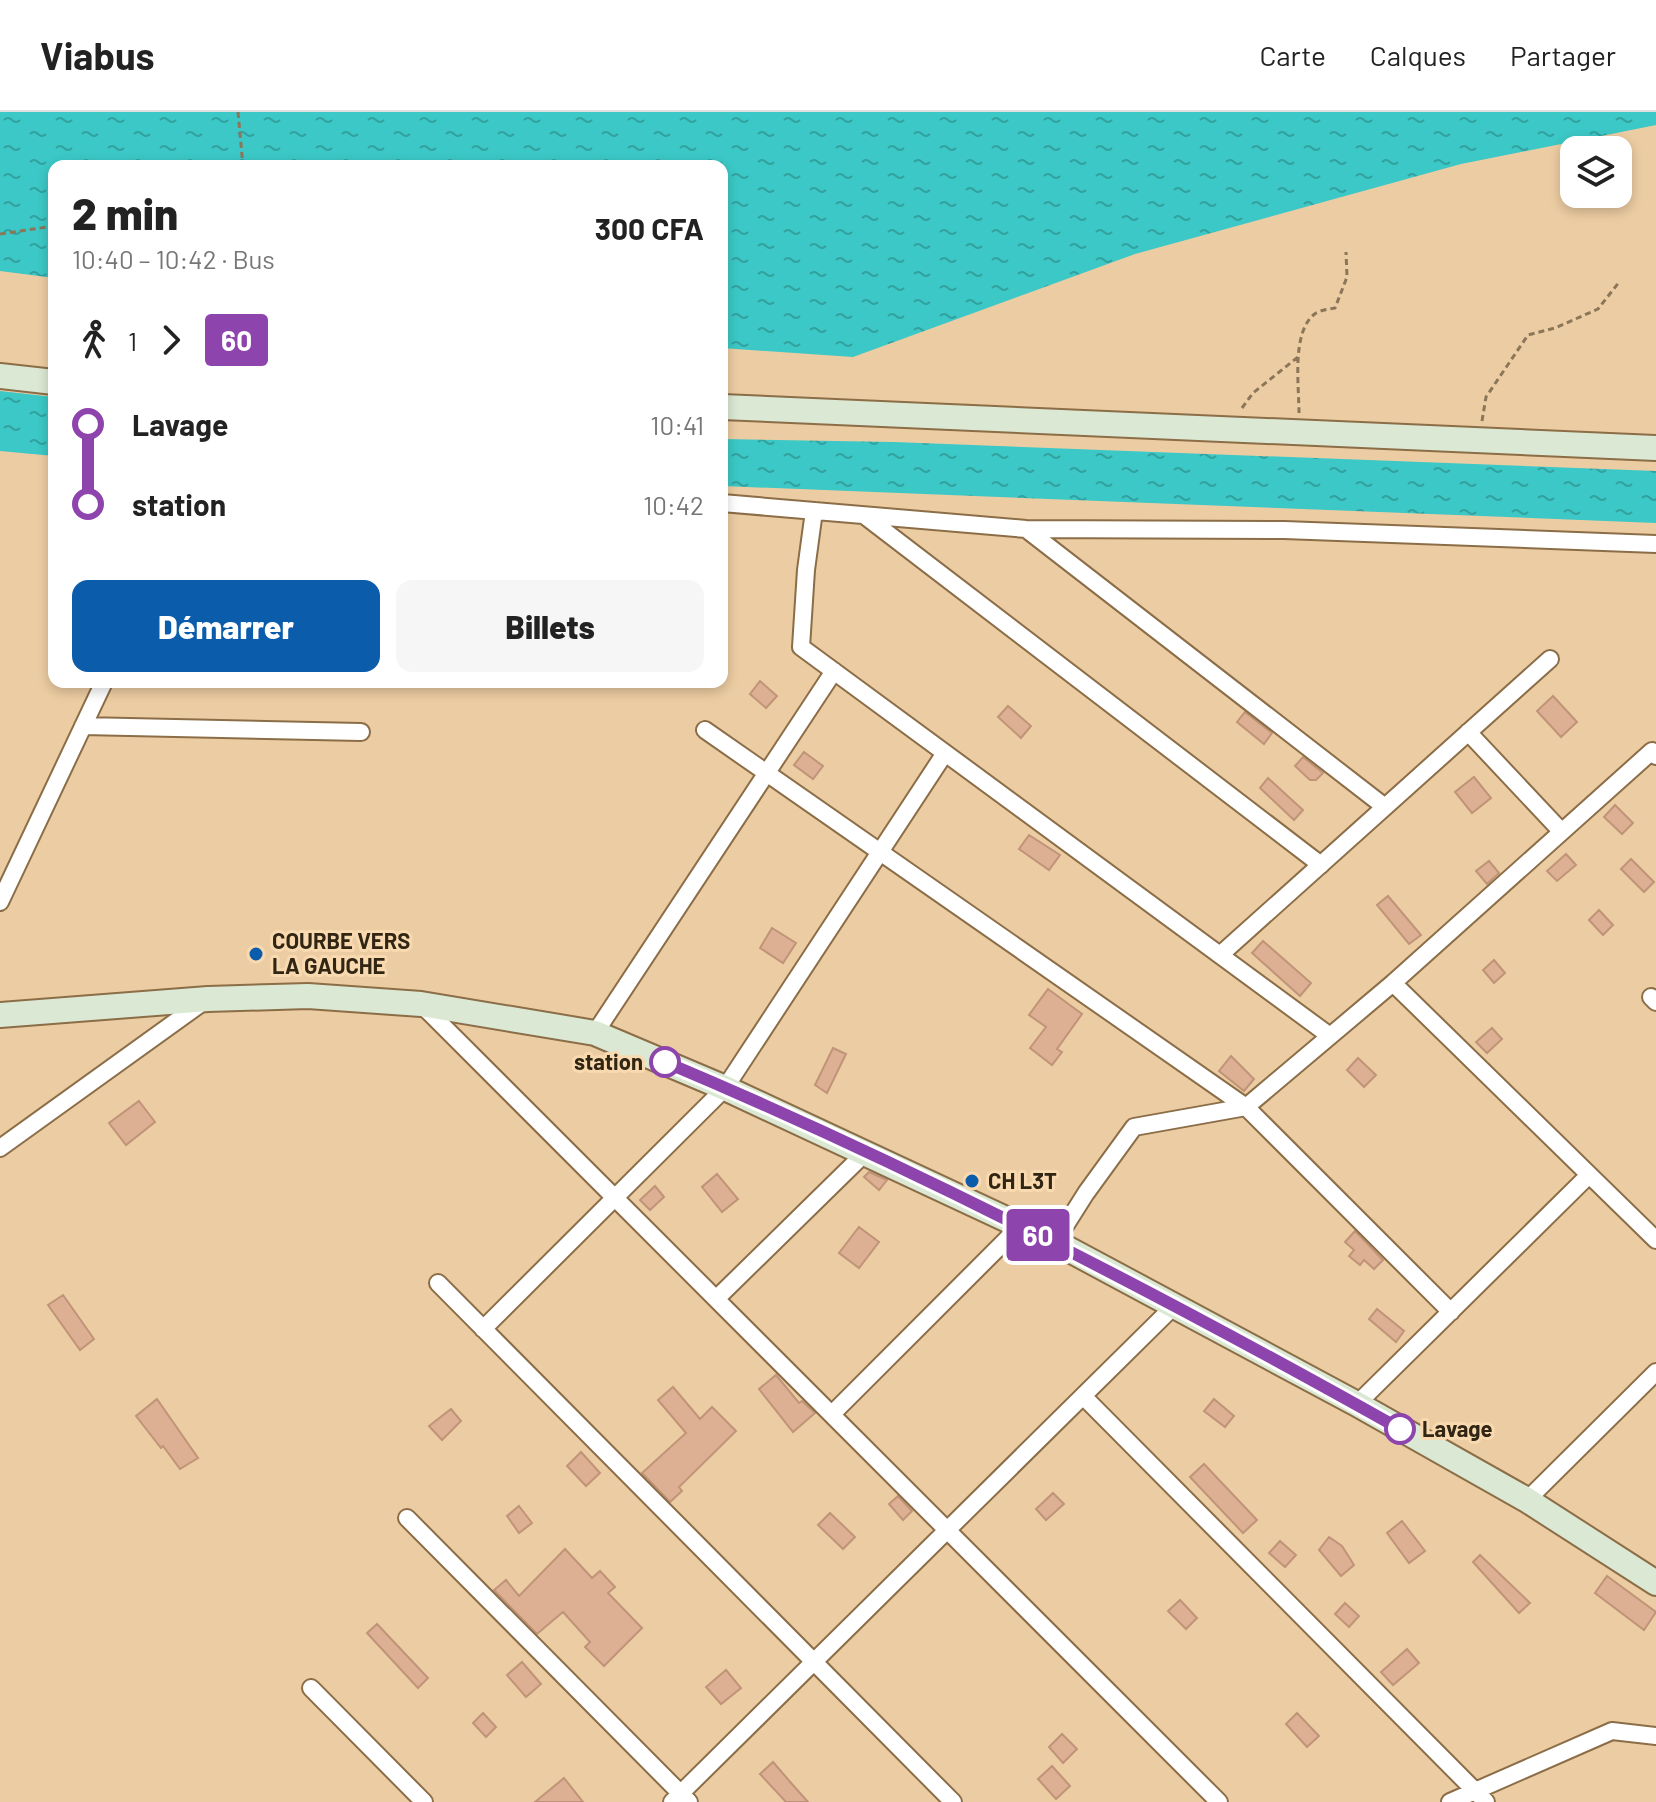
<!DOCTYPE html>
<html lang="fr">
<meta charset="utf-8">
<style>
body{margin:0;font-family:Barlow,sans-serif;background:#f6f6f6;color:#222;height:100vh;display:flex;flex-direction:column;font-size:30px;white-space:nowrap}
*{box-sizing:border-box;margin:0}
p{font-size:26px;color:#767676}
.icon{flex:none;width:44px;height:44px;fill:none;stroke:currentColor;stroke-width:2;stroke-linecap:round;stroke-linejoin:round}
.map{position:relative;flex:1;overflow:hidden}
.panel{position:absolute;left:48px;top:48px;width:680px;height:528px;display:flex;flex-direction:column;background:#fff;border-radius:16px;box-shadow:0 4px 12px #0003}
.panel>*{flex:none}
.badge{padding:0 16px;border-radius:6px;font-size:28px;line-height:52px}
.controls{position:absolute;left:1560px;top:24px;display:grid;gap:16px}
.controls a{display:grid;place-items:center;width:72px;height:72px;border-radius:16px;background:#fff;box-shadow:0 4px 12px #0003;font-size:40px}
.map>.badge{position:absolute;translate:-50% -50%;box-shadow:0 0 0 4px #fff}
.legs{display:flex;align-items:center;gap:12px;height:88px;padding:0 24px;font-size:26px}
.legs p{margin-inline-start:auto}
.overview{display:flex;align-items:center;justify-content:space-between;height:136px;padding:0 24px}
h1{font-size:44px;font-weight:800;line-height:60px}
.action{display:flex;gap:16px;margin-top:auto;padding:16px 24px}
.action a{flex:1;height:92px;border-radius:16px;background:#0b5caa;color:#fff;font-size:32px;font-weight:800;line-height:92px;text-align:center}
.action a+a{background:#f6f6f6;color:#222}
ul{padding:0 24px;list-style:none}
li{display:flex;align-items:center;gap:28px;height:80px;font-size:30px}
li i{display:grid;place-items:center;width:12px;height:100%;margin:0 10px;background:currentColor}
li i::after{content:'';width:20px;height:20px;margin:-10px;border:6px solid;border-radius:50%;background:#fff}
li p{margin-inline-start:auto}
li:first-child i{background:linear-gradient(#0000 50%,currentColor 0)}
li:last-child i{background:linear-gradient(currentColor 50%,#0000 0)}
header{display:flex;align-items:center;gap:48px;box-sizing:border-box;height:112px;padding:0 40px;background:#fff;border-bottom:2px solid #e0e0e0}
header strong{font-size:38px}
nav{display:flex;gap:44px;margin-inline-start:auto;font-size:28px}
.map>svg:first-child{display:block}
</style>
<header>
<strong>Viabus</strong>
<nav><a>Carte</a><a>Calques</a><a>Partager</a></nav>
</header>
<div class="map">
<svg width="1656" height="1690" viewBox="0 0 1656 1690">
<defs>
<pattern id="water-ripples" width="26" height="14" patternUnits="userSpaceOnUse" patternTransform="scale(2)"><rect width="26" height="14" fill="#3bc8c6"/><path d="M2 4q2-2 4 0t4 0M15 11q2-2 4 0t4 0" fill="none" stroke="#32a2a0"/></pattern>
</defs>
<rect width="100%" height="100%" fill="#eccca2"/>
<path fill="url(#water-ripples)" d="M0,0h1656v13l-195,39 -326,90 -282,103 -131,-9v-182h-668v112l-54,-7z
M0,279l54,6v59l-54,-5z
M722,327l172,3 762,29v52l-934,-37z"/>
<path fill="#ddb093" stroke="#c09478" stroke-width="2" d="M760,569l17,15 -11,12 -16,-14z
M1553,584l24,26 -16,15 -24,-26z
M1008,594l23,20 -10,12 -23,-21z
M1245,600l27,21 -8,11 -27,-22z
M804,640l19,14 -10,13 -19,-14z
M1303,645l20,16 -7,7h-6l-15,-14z
M1474,665l17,21 -19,15 -17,-21z
M1268,666l35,32 -9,10 -34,-32z
M1615,693l18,18 -11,11 -18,-17z
M1029,723l31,20 -11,15 -30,-21z
M1566,742l10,11 -19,16 -10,-10z
M1631,747l23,23 -10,10 -23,-23z
M1489,749l10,12 -12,11 -11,-13z
M1388,784l33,39 -12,9 -32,-39z
M1599,798l14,15 -10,10 -14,-15z
M772,816l24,15 -13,20 -23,-15z
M1263,829l48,42 -11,13 -48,-43z
M1494,848l11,13 -11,10 -11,-13z
M1048,877l34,25 -25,35 5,3 -10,13 -22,-17 16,-21 -17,-12z
M1492,916l10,11 -15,14 -11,-11z
M833,936l13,6 -19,39 -12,-8z
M1231,944l23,23 -10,12 -25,-20z
M1358,946l18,17 -12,12 -17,-17z
M139,989l16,21 -29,23 -17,-22z
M869,1060l18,8 -8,10 -15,-13z
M717,1062l21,25 -16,13 -20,-25z
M655,1074l9,11 -14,13 -10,-10z
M859,1115l20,15 -20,26 -20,-15z
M1355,1119l28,29 -9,9 -10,-9 -4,5 -11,-9 5,-6 -9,-8z
M63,1183l31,44 -14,11 -32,-45z
M1377,1197l27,22 -8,11 -27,-23z
M776,1263l23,28 3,-2 13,12 -22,19 -34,-43z
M673,1275l27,32 12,-12 24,24 -57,56 3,4 -12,11 -28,-29 44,-40 -28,-33z
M157,1287l41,59 -18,11 -17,-23 -2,2 -25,-32z
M1214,1287l20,17 -9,11 -21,-16z
M451,1297l10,12 -19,19 -13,-14z
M581,1340l19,21 -14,13 -19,-20z
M1204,1352l53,56 -14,13 -53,-56z
M1053,1381l11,11 -18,16 -10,-11z
M898,1384l14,15 -9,9 -14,-16z
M519,1394l13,17 -13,10 -12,-17z
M830,1401l25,24 -12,12 -25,-24z
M1402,1409l23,30 -16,12 -22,-30z
M1329,1425l13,9 12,19 -13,11 -22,-26z
M1280,1429l16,14 -11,12 -16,-14z
M565,1437l27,29 8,-7 15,16 -7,6 34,35 -38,38 -19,-19 5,-5 -27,-30 -26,22 -43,-44 12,-10 13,16z
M1480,1443l50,48 -11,10 -46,-51z
M1607,1464l49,36 -12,18 -49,-37z
M1180,1488l17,18 -11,11 -18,-18z
M1345,1491l14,13 -10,11 -14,-13z
M377,1512l51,54 -10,10 -51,-55z
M1407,1537l12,14 -26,22 -12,-13z
M522,1550l19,22 -15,13 -19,-22z
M726,1558l15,18 -20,16 -15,-17z
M483,1601l13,14 -10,10 -13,-14z
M1297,1601l22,23 -12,11 -21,-23z
M1062,1622l15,15 -14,14 -14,-16z
M773,1650l19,22 16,18h-22l-26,-28z
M1052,1654l18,20 -14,13 -18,-20z
M564,1666l19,24h-48z"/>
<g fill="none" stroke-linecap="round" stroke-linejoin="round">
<g stroke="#8b6d47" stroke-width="20">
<path id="street" d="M722,391l304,26 258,1 372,14
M814,399l-8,59 -5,77 529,389
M865,404l456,349
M1026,417l359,278
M83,614l278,6
M705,618l541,377 205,205
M1468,620l93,99
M0,790l104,-220
M1220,843l330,-296
M1393,871l263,257
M1651,885l5,5
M422,893l797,797
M595,921l239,-362
M0,1036l203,-146
M1055,1130l31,-49 48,-66 112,-20 147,-124 259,-232 4,5
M438,1171l515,519
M716,1187l149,-146
M483,1217l242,-241 220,-335
M1083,1284l403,406
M1357,1292l232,-229
M832,1302l188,-188
M1527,1388l129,-128
M407,1406l282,284
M311,1576l113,114
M672,1690l502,-496
M1450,1690l162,-71 44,5"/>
</g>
<g stroke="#8b6d47" stroke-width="28">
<path id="secondary" d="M0,264l54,6
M722,295l934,41
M0,903l208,-16 100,-3 113,8 174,29 130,55 330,154 302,162 170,96 129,83"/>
</g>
<path stroke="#8b7659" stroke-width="3" stroke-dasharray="6 4" stroke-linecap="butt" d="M238,0l5,54
M0,122l54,-8
M1242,296l11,-15 45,-36
M1299,301c0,-28 -8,-83 17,-100 5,-3 14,-4 19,-5l12,-31 -1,-25
M1482,309l4,-24 42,-62 27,-7 43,-19 22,-28"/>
<use href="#street" stroke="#fff" stroke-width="16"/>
<use href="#secondary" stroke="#dbe8d3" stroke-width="24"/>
</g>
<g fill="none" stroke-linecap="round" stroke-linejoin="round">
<g stroke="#fff" stroke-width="18">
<path id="line-1" d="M665,950c252,106 496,233 735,367"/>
</g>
<use href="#line-1" stroke="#8e44ad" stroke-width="12"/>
</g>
<g fill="#0b5caa" stroke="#f9d9af" stroke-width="3">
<circle cx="256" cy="842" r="8"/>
<circle cx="972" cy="1069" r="8"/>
</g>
<g fill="#fff" stroke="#8e44ad" stroke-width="4">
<circle cx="665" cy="950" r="14"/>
<circle cx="1400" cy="1317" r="14"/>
</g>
<g text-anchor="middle" stroke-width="6" stroke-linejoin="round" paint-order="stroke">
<g font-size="22" font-weight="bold" fill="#312514" stroke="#f9d9af" text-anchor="start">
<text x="272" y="837">COURBE VERS<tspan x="272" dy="25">LA GAUCHE</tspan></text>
<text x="988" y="1077">CH L3T</text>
</g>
<g font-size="22" font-weight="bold" fill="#312514" stroke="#f9d9af" text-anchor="end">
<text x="643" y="958">station</text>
<text x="1422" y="1325" text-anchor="start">Lavage</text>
</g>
</g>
</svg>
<div class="controls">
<a><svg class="icon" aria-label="layers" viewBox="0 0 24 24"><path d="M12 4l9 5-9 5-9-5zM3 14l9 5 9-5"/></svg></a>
</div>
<b class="badge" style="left:1038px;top:1123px;background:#8e44ad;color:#fff">60</b>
<section class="panel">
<div class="overview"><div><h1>2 min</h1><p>10:40 – 10:42 · Bus</p></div><b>300 CFA</b></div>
<div class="legs"><svg class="icon" aria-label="walk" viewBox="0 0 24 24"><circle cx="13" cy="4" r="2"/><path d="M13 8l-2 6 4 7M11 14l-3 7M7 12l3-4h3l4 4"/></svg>1<svg class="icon" aria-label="forward" viewBox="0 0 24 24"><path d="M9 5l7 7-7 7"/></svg><b class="badge" style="background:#8e44ad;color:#fff">60</b></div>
<ul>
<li><i style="color:#8e44ad"></i><b>Lavage</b><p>10:41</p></li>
<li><i style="color:#8e44ad"></i><b>station</b><p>10:42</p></li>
</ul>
<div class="action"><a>Démarrer</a><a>Billets</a></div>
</section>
</div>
